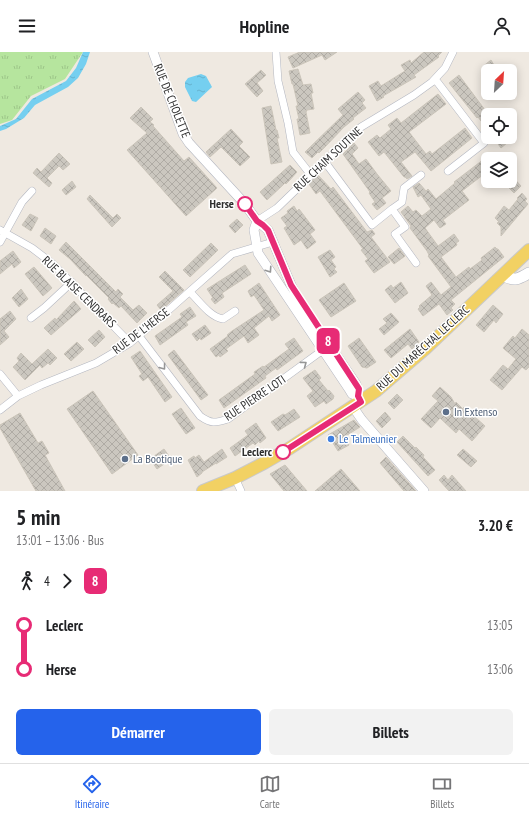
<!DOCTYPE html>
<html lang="fr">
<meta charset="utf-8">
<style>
body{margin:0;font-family:"PT Sans Narrow",sans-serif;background:#f2f2f2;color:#202124;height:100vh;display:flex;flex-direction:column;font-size:15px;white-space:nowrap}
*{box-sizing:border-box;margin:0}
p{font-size:13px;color:#757577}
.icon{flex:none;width:22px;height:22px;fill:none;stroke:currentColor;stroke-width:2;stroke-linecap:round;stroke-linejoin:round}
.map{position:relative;height:439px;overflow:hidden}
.side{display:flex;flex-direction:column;background:#fff;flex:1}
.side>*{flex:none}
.badge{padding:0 8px;border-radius:6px;font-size:14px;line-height:26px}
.needle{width:26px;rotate:25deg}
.buttons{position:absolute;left:481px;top:12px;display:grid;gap:8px}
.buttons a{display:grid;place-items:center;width:36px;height:36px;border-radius:6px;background:#fff;box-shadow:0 2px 10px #0003;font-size:20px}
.map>.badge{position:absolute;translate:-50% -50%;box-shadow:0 0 0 2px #fff}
.legs{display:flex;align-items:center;gap:6px;height:44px;padding:0 16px;font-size:13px}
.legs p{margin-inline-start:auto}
.summary{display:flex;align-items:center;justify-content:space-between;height:68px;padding:0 16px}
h1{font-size:22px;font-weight:800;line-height:30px}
.cta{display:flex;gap:8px;margin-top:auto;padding:8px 16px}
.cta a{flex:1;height:46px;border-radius:6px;background:#2563eb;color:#fff;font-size:16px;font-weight:800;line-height:46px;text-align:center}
.cta a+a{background:#f2f2f2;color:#202124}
ul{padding:0 16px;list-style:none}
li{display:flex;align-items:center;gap:14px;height:44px;font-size:15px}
li i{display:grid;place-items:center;width:6px;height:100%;margin:0 5px;background:currentColor}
li i::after{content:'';width:10px;height:10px;margin:-5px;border:3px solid;border-radius:50%;background:#fff}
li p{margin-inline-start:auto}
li:first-child i{background:linear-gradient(#0000 50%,currentColor 0)}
li:last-child i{background:linear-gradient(currentColor 50%,#0000 0)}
header{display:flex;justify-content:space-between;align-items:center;height:52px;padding:0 16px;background:#fff;font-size:18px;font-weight:800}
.tabs{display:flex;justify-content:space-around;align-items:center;height:56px;border-top:1px solid #e0e0e0;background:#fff;font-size:11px;color:#757577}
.tabs a{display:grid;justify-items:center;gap:2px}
.tabs .selected{color:#2563eb}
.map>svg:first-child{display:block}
</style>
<header><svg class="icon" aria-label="menu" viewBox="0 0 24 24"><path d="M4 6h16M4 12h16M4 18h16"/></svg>Hopline<svg class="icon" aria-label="person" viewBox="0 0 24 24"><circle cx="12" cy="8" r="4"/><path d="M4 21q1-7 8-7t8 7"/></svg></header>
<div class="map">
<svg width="529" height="439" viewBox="0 0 529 439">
<defs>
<pattern id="grass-tufts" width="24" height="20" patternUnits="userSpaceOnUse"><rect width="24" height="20" fill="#b6e59e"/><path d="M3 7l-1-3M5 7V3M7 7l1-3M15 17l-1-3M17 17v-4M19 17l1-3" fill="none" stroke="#9dc588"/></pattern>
<pattern id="water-ripples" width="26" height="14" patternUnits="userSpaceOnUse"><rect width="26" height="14" fill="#75cff0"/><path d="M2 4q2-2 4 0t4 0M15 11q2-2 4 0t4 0" fill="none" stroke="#66b2ce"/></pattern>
<pattern id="building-cross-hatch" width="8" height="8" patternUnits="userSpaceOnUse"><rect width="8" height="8" fill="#cbc7bf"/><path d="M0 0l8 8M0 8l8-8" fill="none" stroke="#afaba4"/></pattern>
</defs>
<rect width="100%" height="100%" fill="#efe9e1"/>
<path fill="url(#grass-tufts)" d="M0,0h83l-18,27 -34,17 -19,24 -12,4z"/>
<path fill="url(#water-ripples)" d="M83,0h7l-4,12 -8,14 -10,9 -33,18 -11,13 -18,11 -6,2v-5l16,-7 16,-20 34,-18 10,-13z
M201,22l5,2 6,11 -16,15 -4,-1 -7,-14v-5l3,-4z"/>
<path fill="url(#building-cross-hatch)" stroke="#cbc5ba" d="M300,0h37l-12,8 -3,-5 -29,13 -5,-11z
M424,0h18l-4,4 1,1 -25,18 2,2 -33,19 1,1 -7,4 -8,-15 9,-5 3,5 24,-15 -4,-6 9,-5 1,3z
M491,8l3,5 5,6h-14l-3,-4z
M298,17l5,16 8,-1 2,9h-2l3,16 -7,1 -1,2 4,21 -10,2 -3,-16h2l-3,-13h2l-5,-22h-1l-3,-13z
M261,18l5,5 -9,8 6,8 -6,6 -12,-13z
M459,23l29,39v16l-10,-13 -1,1 -28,-35z
M358,40l7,8 -3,3 4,5 -13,10 1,1 -10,8 -20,21 -5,5 -1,-1 -6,6 -7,-6 38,-37 -5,-6z
M438,42l8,10 -37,28 17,22 4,-3 2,3 33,-26 7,10 -41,33 -16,-19 -14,10 11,14 -5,3 -2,-2h-1l-20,-25 -5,4 -11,-14 9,-7 3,3 11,-9 -3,-4 9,-7 4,5z
M271,54l5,24h1l2,8h-2l5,24 -11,2 -9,-56z
M141,55l12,12 -3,3 4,3 -1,1 31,35 5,-4 28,31 -31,28 -59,-66 20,-17 -17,-15z
M231,77l12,13 -4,4 11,11 -10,9 -19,-19 -11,10 -4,-5z
M493,85h21l-13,11z
M354,91l4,5 -6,6 7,10 7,-5 11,15 14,17 -9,7 4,5 -9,7 -5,-6 3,-2 -6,-9 1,-1 -27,-38z
M59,101l11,11 -7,6 -4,-4 -12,12 5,5 -3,4 -16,-14 4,-5 4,4z
M488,104v15l-26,20 7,9 -26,20 3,4 -6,4 -6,-8 -9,8 13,18 16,-12 5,7 -3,2 1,2 -16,12 15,20 13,-10 1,2 12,-9 -1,-2 14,-11 2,2h1l6,8 -53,43 4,4 -4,4 2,2 -6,5 -8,-11 -16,12 -5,-7 2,-2 -1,-1 13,-11 -6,-9 5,-4 10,13 10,-8 -23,-31 1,-1 -2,-4 -17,-23 1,-2 -10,-14 7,-6 5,6 3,-2 6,6 9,-7 -10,-14 -3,2 -5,-10 6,-4 7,8 2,-2 8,10 19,-16 -1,-1z
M290,113l7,7 -9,10 -2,2 -1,-1 -18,17 -7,-8z
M510,122l11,12 -7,7 -12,-12h8z
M318,123l13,14 2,-2 34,45 5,-2 3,4 -4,3 19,25 -16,11 -9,-12 3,-2 -7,-9 2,-1 -43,-58 -4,3 -7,-10z
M72,129l4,6 -10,8 -4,-5z
M522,141l5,6 -2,2 3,3 -27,32v-9l-4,-4 2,-1 -4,-4 9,-12 5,4 9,-11 -1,-1z
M90,143l23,23 4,-4 4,4 -9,9 -25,-28z
M294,154l3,5 2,-2 16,21 -5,4 6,8 -9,7 -6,-9 -7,5 -10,-17 3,-2 -6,-8 7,-5 -1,-2z
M30,162l8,4 -7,13 -9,-6z
M237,167l6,6 -8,8 -6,-7z
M45,176l11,8 -5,8 -11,-8z
M66,190l50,50 2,-3 5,5 -3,3 13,13 6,-5 8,8 -10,10 -16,-17 -2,2 -6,-5 -1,1 -4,-5 1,-1 -23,-23v1l-16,-17 -11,-9z
M211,191l7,7 -28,27 -7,-7z
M399,196l6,8 -11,8 -6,-7z
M330,198l5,7 -4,3 5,7 -2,2 3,3 -7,5 -12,-20z
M13,199l8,11 -7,6 -2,-4 -12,10v-13z
M245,213l6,9 -29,19 2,4 -9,7 -4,-5 2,-1 -6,-9z
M34,215l18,21 -9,8 -18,-22z
M165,219l19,19 -23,20 -4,-5 16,-14 -14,-14z
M401,230l7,11 -13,10 -10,-13 6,-5 2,3z
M259,231l21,32 -8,6 -3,-5 -15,12 5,7 -11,8 -4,-7 -18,13 2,2 -8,6 -1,-2 -3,2 -6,-8 18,-13 -1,-1 5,-4 32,-21 -10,-15 -3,2 -3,-6z
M344,231l12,18 -25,16 -12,-17z
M21,237l7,10 -9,8 -7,-9z
M74,249l7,8 -30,26 -7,-7 11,-10 1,2z
M493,253l10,9 -7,9 -2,-3 -10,12 -8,-7z
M190,255l6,9 -10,6 2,3 -28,20 -5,-9 27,-19 -2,-3z
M10,259l6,8 -12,12 5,6 -9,8v-26z
M391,261l8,9 -15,13 -5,-6 8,-6 -4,-4z
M205,273l6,8 -10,7 -1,-2 -3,3 -5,-7z
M410,277l9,13 -7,7 -4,-5 -17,14 -7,-8z
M522,277l7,6v32l-3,3 -4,-3 -20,23 -12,-10 13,-15 5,4 8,-10 -13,-11 10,-12 2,2z
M99,278l6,7 -10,10 -7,-7z
M294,286l9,13 -26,19 -1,-2 -11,8 1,2 -42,30 -5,-8 36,-26 -1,-2 9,-6 1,1 25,-18 -4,-5z
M359,286l17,24 -9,6 -5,-1 -14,-21z
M77,290l7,7 -13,12 -7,-7z
M48,297l9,9 -7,7 -2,-2 -6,5 -2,-3 -15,15 -12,-13 6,-6 -2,-3 4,-5 11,11z
M174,298l34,45 -7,5 -33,-45z
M140,299l32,46 -7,5 -17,-25 -5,4 -4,-5 3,-2 -11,-17z
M315,318l6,8 -2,2 9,11 1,-1 5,6 -1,3 -7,5 -2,-3 -9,6 -8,-11 6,-5 -10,-13z
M440,335l11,10 4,7 1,-2 7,7 1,-2 21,19 -13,15 -13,-12 -3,4 -16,-15 -9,10 -10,-9 17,-18 -6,-5z
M93,339l45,64 -26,19 -45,-65z
M397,342l6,6 -9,9 -6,-6z
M181,356l14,20 -9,6 -14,-20z
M294,357l6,8 -22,14 -7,-9 12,-8 2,1z
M385,360l6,7 -9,9 -6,-7z
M20,361l18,30 4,-2 7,12 -4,2 20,36h-29l-36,-63v-3z
M354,368l6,7 -16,10 5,8 -11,6 -10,-16z
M256,371l10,15 -6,5 -1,-2 -4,4 -2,-2 -18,13 -5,-8 18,-13 -3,-4z
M403,384l12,12 1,-1 8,8 -1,2 12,13 -7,6 -31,-34z
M164,397l7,10 -14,10 -7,-10z
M222,397l5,8 -11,7v-1l-14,9v1l-5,4 -9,-17 6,-4 1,2 4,-3 5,7z
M463,397l14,12 -6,6 -14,-12z
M386,405l30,34h-12l-24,-28z
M285,413l22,26h-23l-14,-17z
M341,417l19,22h-45z
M444,423l4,5 4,-5 14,16h-17l-10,-11z"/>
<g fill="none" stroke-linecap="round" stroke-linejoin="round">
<g stroke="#b4b7c1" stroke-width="8">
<path id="minor" d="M276,0l2,29 10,42 5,29 18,23
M435,27l49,64 -36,28
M325,110l47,63 20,-16 13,18 -10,7 21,29
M392,157l10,-7 2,-14 17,-13
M257,169l20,-13 84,-81 53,-32 18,-13 13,-14 8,-16
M0,178l32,18 21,16 77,79
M0,190l22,-40 10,-11
M190,240c9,9 20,25 33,27l12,-8
M31,266l13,-10 28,-26
M139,284l61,80c11,8 15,7 28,3l99,-72
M0,322l18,22
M0,358l18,-14 23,-11 55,-22 34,-20 41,-35 61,-54 41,-12
M235,426l6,13"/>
</g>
<g stroke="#b4b7c1" stroke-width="10">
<path id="tertiary" d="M153,0l30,82 6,9 56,61 12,17 11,9 23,55 8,15 57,84c3,6 2,12 5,18
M257,169l-3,9 4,23 91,136 3,5 6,2
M353,355l9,13 62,71"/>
</g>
<g stroke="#b4b7c1" stroke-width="12">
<path id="secondary" d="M503,223c11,7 16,4 26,-2"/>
</g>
<g stroke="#c9c9c9" stroke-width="14">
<path id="primary" d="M203,439l32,-13 29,-15 26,-15 86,-57 50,-43 103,-98"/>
</g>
<use href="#minor" stroke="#fff" stroke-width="7"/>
<use href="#tertiary" stroke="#fff" stroke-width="9"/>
<use href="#secondary" stroke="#fff" stroke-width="11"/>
<use href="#primary" stroke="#f2d163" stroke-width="12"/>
</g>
<defs><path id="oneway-chevron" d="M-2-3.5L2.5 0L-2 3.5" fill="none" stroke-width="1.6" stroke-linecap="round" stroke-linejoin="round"/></defs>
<g stroke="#969696">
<use href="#oneway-chevron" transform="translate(269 218) rotate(56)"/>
<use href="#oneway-chevron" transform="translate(304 312) rotate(-37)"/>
<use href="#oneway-chevron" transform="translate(163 315) rotate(53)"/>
</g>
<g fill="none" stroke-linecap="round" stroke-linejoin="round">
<g stroke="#fff" stroke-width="9">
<path id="line-1" d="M245,152l12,17 6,4 5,5 23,55 68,104 -1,7 3,6 -78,50"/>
</g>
<use href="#line-1" stroke="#e72b75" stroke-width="6"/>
</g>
<g fill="#fff" stroke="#e72b75" stroke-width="2">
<circle cx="245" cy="152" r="7"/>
<circle cx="283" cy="400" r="7"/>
</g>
<g fill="#5c6f8a" stroke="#fff" stroke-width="1.5">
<circle cx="446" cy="360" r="4"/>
<circle cx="125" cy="407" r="4"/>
</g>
<circle fill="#3f7fe0" stroke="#fff" stroke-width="1.5" cx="331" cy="387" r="4"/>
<g text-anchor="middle" stroke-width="3" stroke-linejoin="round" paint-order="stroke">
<g font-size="12" fill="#2e2e2e" stroke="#fff">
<text transform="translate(172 49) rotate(68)" y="4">RUE DE CHOLETTE</text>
<text transform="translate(328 107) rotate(-43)" y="4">RUE CHAIM SOUTINE</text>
<text transform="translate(79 240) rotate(44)" y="4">RUE BLAISE CENDRARS</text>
<text transform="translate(141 279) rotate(-37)" y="4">RUE DE L'HERSE</text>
<text transform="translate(423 296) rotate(-42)" y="4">RUE DU MARÉCHAL LECLERC</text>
<text transform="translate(255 346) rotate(-34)" y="4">RUE PIERRE LOTI</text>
</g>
<g font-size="12" font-weight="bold" fill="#2e2e2e" stroke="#fff" text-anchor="end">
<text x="234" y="156">Herse</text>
<text x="272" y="404">Leclerc</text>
</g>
<g font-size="12" fill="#4e5e75" stroke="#fff" text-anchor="start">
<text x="454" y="364">In Extenso</text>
<text x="133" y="411">La Bootique</text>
</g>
<g font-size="12" fill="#366cbe" stroke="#fff" text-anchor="start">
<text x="339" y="391">Le Talmeunier</text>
</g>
</g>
</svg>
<div class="buttons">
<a><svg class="needle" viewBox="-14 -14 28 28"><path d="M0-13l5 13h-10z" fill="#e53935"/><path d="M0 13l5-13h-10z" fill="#757577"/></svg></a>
<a><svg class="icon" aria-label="locate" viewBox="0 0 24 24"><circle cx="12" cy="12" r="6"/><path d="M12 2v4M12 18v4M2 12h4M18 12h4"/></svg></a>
<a><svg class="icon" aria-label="layers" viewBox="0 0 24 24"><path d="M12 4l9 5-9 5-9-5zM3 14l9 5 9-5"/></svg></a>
</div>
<b class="badge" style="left:328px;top:289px;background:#e72b75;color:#fff">8</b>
</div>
<section class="side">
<div class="summary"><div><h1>5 min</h1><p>13:01 – 13:06 · Bus</p></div><b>3.20 €</b></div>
<div class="legs"><svg class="icon" aria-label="walk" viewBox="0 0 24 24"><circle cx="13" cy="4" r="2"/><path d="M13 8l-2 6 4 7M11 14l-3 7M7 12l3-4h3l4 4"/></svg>4<svg class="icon" aria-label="forward" viewBox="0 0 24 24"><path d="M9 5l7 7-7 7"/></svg><b class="badge" style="background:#e72b75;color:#fff">8</b></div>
<ul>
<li><i style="color:#e72b75"></i><b>Leclerc</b><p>13:05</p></li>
<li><i style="color:#e72b75"></i><b>Herse</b><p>13:06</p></li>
</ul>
<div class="cta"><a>Démarrer</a><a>Billets</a></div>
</section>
<nav class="tabs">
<a class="selected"><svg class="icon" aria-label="directions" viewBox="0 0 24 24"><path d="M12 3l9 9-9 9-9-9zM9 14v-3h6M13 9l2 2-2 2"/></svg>Itinéraire</a>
<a><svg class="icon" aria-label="map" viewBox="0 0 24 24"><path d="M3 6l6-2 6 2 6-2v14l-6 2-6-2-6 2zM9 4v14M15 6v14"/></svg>Carte</a>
<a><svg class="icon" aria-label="tickets" viewBox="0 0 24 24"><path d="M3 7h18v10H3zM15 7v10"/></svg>Billets</a>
</nav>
